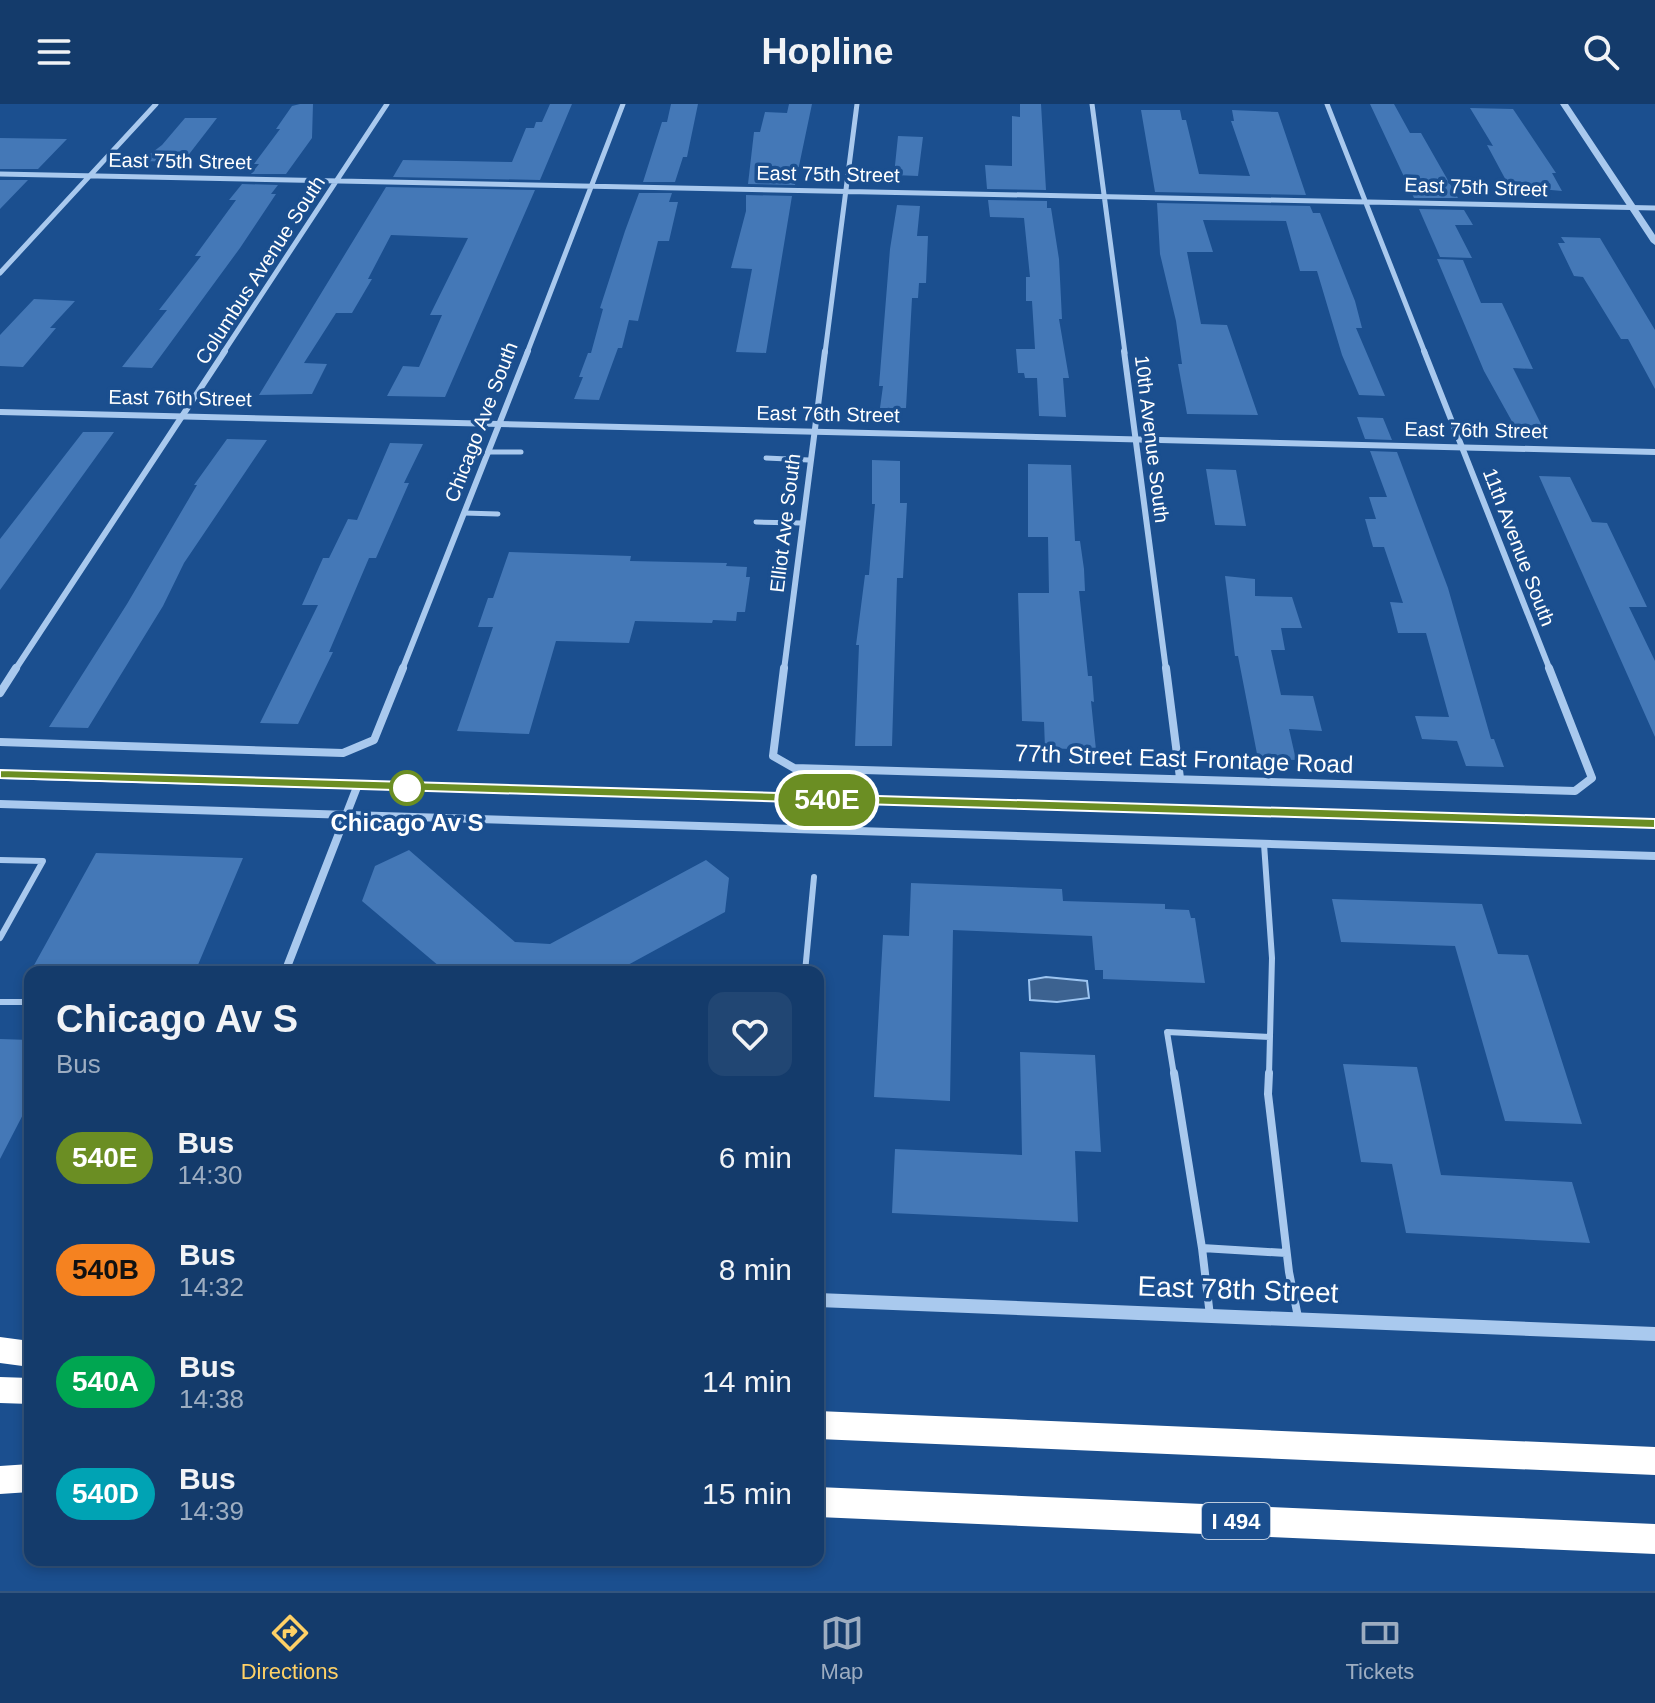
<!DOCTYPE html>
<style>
body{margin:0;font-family:Helvetica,sans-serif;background:#214673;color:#f1f3f6;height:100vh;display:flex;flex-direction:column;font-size:30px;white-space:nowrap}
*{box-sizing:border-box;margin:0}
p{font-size:26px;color:#9dadc1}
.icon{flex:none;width:44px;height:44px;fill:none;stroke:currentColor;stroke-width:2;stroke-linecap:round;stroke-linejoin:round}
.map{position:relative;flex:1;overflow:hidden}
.details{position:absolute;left:24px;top:862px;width:800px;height:600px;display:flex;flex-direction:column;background:#143b6b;border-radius:16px;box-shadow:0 4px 12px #0003,0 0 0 2px #33557e}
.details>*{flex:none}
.badge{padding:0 16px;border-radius:26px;font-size:28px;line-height:52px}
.map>.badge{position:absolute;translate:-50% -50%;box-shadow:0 0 0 4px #fff}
.round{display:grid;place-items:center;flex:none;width:84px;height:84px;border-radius:16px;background:#214673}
.head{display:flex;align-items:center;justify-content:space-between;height:136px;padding:0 32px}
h1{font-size:38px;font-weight:800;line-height:60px}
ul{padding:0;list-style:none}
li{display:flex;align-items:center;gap:24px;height:112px;padding:0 32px}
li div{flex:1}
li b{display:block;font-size:30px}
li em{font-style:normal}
li .badge{min-width:88px;font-weight:700;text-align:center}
header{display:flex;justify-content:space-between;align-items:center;height:104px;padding:0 32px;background:#143b6b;font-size:36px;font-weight:800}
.menu{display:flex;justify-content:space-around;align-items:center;height:112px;border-top:2px solid #33557e;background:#143b6b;font-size:22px;color:#9dadc1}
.menu a{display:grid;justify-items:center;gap:4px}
.menu .selected{color:#ffd166}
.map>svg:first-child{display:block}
</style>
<header><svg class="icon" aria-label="menu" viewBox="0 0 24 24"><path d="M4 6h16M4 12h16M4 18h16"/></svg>Hopline<svg class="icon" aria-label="search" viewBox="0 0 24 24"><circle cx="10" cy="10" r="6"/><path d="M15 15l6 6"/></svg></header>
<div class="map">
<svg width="1655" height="1487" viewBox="0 0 1655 1487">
<rect width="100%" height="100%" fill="#1b4f8f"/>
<path fill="#3c6290" stroke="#9cc4f0" stroke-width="2" d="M1046,873l41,4 2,17 -32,4 -27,-2 -1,-20z"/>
<path fill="#4478b7" d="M300,0h13l-1,34 -26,36h-35l8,-10h-5l26,-35h-4l16,-23z
M550,0h22l-32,76 -147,-3 10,-17 109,2 14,-34h8l2,-6h6z
M671,0h27l-11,53h-4l-8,25h-32l19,-60h5z
M789,0h23l-17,81 -47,-1 6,-52h6l5,-20 22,1z
M1020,0h21l5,86 -59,-1 -2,-24 27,1v-50l8,1z
M1370,0h24l16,29h11l37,65h-44z
M1470,4l43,1 43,64h-4l10,18 -53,-5 -22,-41 6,1z
M1141,6h39l2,10h4l13,54 51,2 -19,-55h3l-2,-11 46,2 28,83 -151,-3z
M185,14h32l-34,44 -42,-1 21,-16z
M898,32l25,1 -5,39 -24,-1z
M0,34l67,1 -29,30h-38z
M0,76h28l-28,29z
M242,80l36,1 -7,9h5l-36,54 -88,120 -30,-1 45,-57h-8l42,-54h-6l41,-56h-7z
M386,83l149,3 -90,207 -58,-1 16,-30 16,1 23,-52h-12l38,-77 -77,-3 -23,44h4l-20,34h-16l-32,50 23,1 -15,30 -53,1z
M639,89h33l-3,9h9l-9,39h-11l-20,80 -9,-1 -7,28h-4l-19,52 -25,-1 9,-22h-4l9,-24h3l12,-44 -3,-1 25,-77z
M746,91l46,1 -26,157 -30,-1 16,-83 -21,-1 15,-57z
M988,96l59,1v7h4l8,51 3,60h-3l10,59h-6l3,39 -27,-1 -2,-38h-12l-1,-5h-6l-2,-24h19l-3,-48h-6v-24h4l-6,-59 -34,-1z
M1157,99l153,3 3,7h7l35,88 7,27h-6l29,68 -26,-1 -17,-40 -25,-84h-17l-14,-50 -83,-1 10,32h-26l14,72 26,1 31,90 -71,-1 -9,-50h4l-6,-43 -16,-67z
M897,101l23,1 -3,30h11l-2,47h-7l-1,15h-6l-6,110h-26l3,-22h-4l11,-137z
M1419,105l45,1 9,15h-18l17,33 -32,-1z
M1561,133l39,1 55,92v59l-27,-50h-7l-38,-62 -9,-1 -16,-33h7z
M1437,155l26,1 18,43h21l31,66 -20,-1 29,58 -28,-1 -30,-54z
M34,195l41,2 -25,27h6l-33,39 -23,-1v-31z
M1357,313l26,1 9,22 -27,-1z
M83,328h31l-114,158v-51z
M227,335l40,1 -83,123 -21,43 -75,122 -39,-1 78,-123 70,-119h-3z
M390,339l33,1 -19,39h5l-33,75h-7l-40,94h4l-35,72 -38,-1 58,-118h-16l21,-47h6l19,-39 9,1z
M1370,347l27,1 51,136 43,151h3l10,28 -38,-1 -9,-25 -35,-2 -7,-23 34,1 -23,-84h-28l-8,-31 13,1 -19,-56h-11l-8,-28h11l-7,-22h18z
M872,356l28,1v42h7l-4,75h-6l-5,168h-37l4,-101h-3l9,-70h4l6,-71h-3z
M1028,360l43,1 4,76h5l4,28 1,22h-6l9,85h4l2,26 -3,-1 5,49 -51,-2 -1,-26 -22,-1 -4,-128h31l-1,-56h-20z
M1206,365l30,1 10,56 -31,-1z
M1539,372l31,1 22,45 15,1 40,84h-18l26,54v76z
M509,448l122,4 -1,5 97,2 -1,3 21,1 -1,10h4l-5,35h-8l-1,9 -23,-1 -1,3 -77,-2 -6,22 -73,-2 -27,93 -72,-3 36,-104h-15l10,-29h5z
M1225,472l30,3v17l37,1 10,31h-21l4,22h-14l10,45 32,1 9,35 -33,-2 7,31 -38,-1 -20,-103h-3z
M409,746l106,92 35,2 156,-84 23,18 -4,34 -110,60h-169l-84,-71 13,-35z
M96,749l147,5 -48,114 -162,-5z
M911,779l151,6 1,12 102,3v5l24,1 2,8h4l10,65 -102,-4v-9h-8l-3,-34 -139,-6 -3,171 -76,-4 9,-162 26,1z
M1332,795l150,5 16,50 30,1 54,169 -77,-3 -50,-175 -114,-4z
M0,935l30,1v61l-30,58z
M1020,948l75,3 6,97 -26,-1 3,71 -186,-9 3,-64 127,6z
M1343,960l74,3 24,108 131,7 18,61 -184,-10 -14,-69 -31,-2z"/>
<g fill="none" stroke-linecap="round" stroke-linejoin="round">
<path stroke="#a9c9ee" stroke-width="5" d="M489,348h32
M766,354l43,2
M464,409l34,1
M756,418l45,1"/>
<path stroke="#a9c9ee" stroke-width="6" d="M1264,740l8,114 -3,117
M0,756l43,1 -43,77
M805,868l9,-95
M0,898h30
M1174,971l-7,-43 103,5"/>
<path stroke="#a9c9ee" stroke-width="8" d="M1174,969l28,175
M1269,969l-1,21 21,178 9,45
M1210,1212l-8,-68 84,5"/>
<path stroke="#a9c9ee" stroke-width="5" d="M1092,0l33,249
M1327,0l98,249
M0,70l1655,34
M0,169l156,-169
M223,249l164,-249
M527,249l96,-249
M825,249l32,-249"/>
<path stroke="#a9c9ee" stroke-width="6" d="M1124,247l42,319
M1424,247l126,319
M15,566l210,-319
M402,566l126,-319
M784,566l41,-319"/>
<path stroke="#a9c9ee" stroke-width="8" d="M784,564l-11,88 21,12 781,23 17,-13 -43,-110
M1166,564l14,110
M0,589l16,-25
M0,638l343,11 31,-13 29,-72
M285,868l72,-185"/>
<path fill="#a9c9ee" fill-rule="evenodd" d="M1560,0h8l87,131v10l-4,-3z
M0,305l1655,40v6l-1655,-40z
M0,667l1655,48v8l-1655,-48z
M0,696l1655,52v8l-1655,-52z
M818,1189l837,34v14l-837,-34z"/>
<path fill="#fff" fill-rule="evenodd" d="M0,1233l30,4v26l-30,-4z
M0,1273l30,1v26l-30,-1z
M818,1307l837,36v28l-837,-36z
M30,1360v28l-30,2v-28z
M818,1383l837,37v30l-837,-37z"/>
</g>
<path fill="#6b8e23" stroke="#fff" stroke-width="2" d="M0,666l1655,49v9l-1655,-50z"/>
<circle fill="#fff" stroke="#6b8e23" stroke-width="4" cx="407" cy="684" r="16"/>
<g text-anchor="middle" stroke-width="7" stroke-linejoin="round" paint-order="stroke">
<g font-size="20" fill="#fff" stroke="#1b4f8f">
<text transform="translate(180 57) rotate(1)" y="7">East 75th Street</text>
<text transform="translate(828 70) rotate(1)" y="7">East 75th Street</text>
<text transform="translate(1476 83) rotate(2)" y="7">East 75th Street</text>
<text transform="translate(260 166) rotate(-57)" y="7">Columbus Avenue South</text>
<text transform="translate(180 294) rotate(1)" y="7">East 76th Street</text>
<text transform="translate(828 310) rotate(1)" y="7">East 76th Street</text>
<text transform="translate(481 318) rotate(-69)" y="7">Chicago Ave South</text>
<text transform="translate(1476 326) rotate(1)" y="7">East 76th Street</text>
<text transform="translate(1152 335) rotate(83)" y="7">10th Avenue South</text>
<text transform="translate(785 419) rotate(-83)" y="7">Elliot Ave South</text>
<text transform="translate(1519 443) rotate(69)" y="7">11th Avenue South</text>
</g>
<rect fill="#1b4f8f" stroke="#bbcadd" stroke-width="2" x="1202" y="1399" width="68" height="36" rx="6"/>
<g font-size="22" font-weight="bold" fill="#fff">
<text x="1236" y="1425">I 494</text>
</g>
<g font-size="24" fill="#fff" stroke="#1b4f8f">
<text transform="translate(1184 655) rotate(2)" y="8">77th Street East Frontage Road</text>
</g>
<g font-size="24" font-weight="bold" fill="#fff" stroke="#1b4f8f">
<text x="407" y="727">Chicago Av S</text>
</g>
<g font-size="28" fill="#fff" stroke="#1b4f8f">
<text transform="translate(1238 1185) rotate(2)" y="10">East 78th Street</text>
</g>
</g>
</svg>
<b class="badge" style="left:827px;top:696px;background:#6b8e23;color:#fff">540E</b>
<section class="details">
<div class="head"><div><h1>Chicago Av S</h1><p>Bus</p></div><a class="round"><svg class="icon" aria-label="heart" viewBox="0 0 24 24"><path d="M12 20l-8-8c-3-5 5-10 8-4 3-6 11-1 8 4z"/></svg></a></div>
<ul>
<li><span class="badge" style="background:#6b8e23;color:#fff">540E</span><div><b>Bus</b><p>14:30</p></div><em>6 min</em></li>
<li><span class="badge" style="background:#f58220;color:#111">540B</span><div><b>Bus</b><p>14:32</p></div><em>8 min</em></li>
<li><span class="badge" style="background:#00a651;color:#fff">540A</span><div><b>Bus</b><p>14:38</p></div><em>14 min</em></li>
<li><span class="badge" style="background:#00a3b4;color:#fff">540D</span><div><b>Bus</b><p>14:39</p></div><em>15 min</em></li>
</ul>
</section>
</div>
<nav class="menu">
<a class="selected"><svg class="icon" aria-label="directions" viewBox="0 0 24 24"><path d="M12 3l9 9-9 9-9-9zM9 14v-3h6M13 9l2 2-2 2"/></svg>Directions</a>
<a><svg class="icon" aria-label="map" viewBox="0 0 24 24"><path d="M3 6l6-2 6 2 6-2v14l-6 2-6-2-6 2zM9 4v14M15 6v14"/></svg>Map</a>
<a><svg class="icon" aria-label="tickets" viewBox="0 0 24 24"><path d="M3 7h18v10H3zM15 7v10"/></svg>Tickets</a>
</nav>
